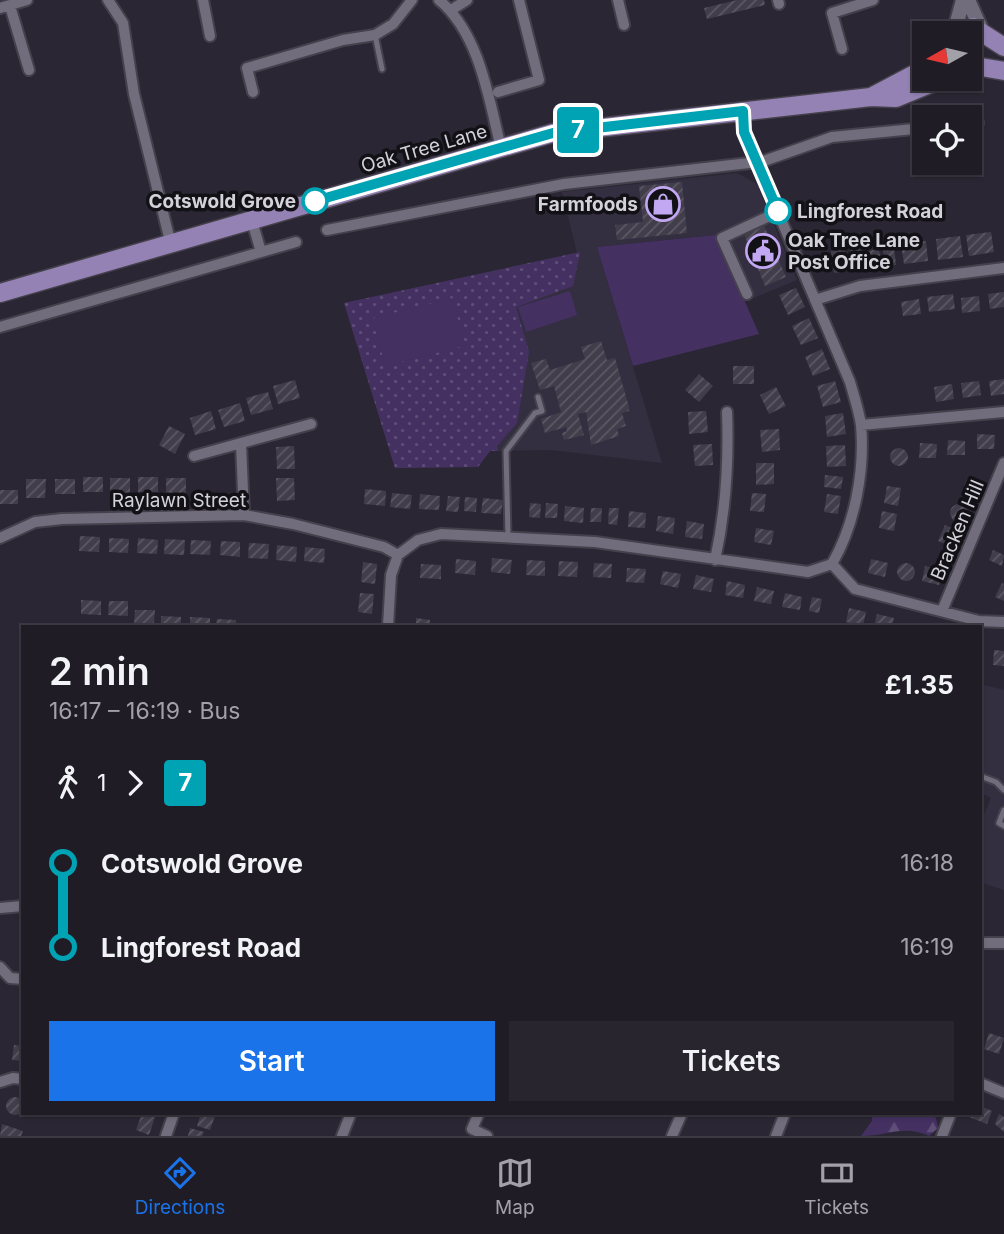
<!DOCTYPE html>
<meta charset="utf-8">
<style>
body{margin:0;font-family:Inter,sans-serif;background:#28252e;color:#f1f3f6;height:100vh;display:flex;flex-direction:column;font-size:26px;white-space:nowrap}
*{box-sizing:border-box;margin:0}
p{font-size:23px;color:#a2a1a7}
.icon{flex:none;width:38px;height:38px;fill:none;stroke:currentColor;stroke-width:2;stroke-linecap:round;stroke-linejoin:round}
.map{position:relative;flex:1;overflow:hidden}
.sheet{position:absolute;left:21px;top:625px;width:961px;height:490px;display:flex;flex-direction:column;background:#201c26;border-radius:0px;box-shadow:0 2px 5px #0004,0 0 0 2px #3d3a43}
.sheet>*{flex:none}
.badge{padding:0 14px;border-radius:5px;font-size:24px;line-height:46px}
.needle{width:46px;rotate:262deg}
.buttons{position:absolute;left:912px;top:21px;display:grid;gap:14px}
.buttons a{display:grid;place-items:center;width:70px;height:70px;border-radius:0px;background:#201c26;box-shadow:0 2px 5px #0004,0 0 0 2px #3d3a43;font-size:35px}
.map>.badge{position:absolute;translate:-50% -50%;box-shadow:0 0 0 4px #fff}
.legs{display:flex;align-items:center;gap:10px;height:77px;padding:0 28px;font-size:23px}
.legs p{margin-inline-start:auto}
.head{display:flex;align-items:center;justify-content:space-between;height:119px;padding:0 28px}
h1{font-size:38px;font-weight:600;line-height:52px}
.action{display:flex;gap:14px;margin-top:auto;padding:14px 28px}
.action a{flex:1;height:80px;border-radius:0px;background:#1a73e8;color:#fff;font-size:28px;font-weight:600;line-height:80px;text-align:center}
.action a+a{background:#28252e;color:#f1f3f6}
ul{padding:0 28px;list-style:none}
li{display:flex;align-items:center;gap:24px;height:84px;font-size:26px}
li i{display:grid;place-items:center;width:10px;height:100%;margin:0 9px;background:currentColor}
li i::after{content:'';width:18px;height:18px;margin:-9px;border:5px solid;border-radius:50%;background:#201c26}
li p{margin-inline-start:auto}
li:first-child i{background:linear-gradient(#0000 50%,currentColor 0)}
li:last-child i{background:linear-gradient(currentColor 50%,#0000 0)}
.menu{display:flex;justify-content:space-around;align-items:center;height:98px;border-top:2px solid #3d3a43;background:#201c26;font-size:19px;color:#a2a1a7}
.menu a{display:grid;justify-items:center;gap:4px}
.menu .selected{color:#1a73e8}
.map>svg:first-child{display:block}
</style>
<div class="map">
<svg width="1004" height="1136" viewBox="0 0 1004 1136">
<defs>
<pattern id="grass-dots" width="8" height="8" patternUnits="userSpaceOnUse" patternTransform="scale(1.75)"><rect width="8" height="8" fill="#443162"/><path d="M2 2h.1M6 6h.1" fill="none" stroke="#5e4e78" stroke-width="1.8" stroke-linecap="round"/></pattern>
<pattern id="forest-firs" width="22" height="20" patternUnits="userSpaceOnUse" patternTransform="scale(1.75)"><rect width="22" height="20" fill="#443162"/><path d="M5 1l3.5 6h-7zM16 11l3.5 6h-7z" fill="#5e4e78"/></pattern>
<pattern id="building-hatch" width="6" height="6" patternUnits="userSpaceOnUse" patternTransform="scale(1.75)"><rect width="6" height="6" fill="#413d4a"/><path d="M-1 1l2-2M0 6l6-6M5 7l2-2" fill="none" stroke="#5c5864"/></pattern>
</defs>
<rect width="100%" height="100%" fill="#2b2633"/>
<path fill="#342e41" d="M737,173l20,11 40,96 -53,22 -28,-67 -119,12 65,216 -111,-13 -53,1h-8l-12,16 -83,1 -51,-165 233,-50 -15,-61z
M980,684l24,6v200l-24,-8v-57l11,-27 -11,-5z"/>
<path fill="url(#grass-dots)" d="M580,252l-7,34 -57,21 13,45 -12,71 -20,23 1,5h-8l-12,16 -83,1 -51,-165z"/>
<path fill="url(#forest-firs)" d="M872,1113h57l7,5 2,10 -9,8c-24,-12 -43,0 -68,0l11,-15z"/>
<path fill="#443162" d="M716,235l43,99 -126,32 -36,-119z
M570,291l7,24 -51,17 -8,-25z
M453,298l11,48 -79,20 -12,-48z"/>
<path fill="url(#building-hatch)" d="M737,0h27l1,5 -58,14 -3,-11z
M682,182l5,51 -70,7 -2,-15 28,-3 -4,-36z
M763,223l23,54 -21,9 -22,-54z
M991,232l3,20 -25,4 -3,-21z
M960,236l3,21 -25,3 -2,-21z
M926,241l2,20 -24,3 -3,-20z
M861,247l3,22 -11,1 -3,-22z
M894,247l2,18 -11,1 -2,-18z
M879,249l2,18 -11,1 -2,-17z
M845,250l2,21 -13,2 -3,-22z
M796,288l9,19 -17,8 -9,-20z
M1004,292v15l-14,2 -2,-15z
M953,294l2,15 -26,3 -2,-15z
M979,296l1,15 -18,2 -1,-15z
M919,299l2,15 -18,2 -2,-14z
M809,318l9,20 -17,7 -9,-19z
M601,341l6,19 8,-2 14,49v4l-7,2 4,13 -9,3 2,7 -28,9 -5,-33 -8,2 6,21 -20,5 -2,-7 5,-2 -1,-4 -21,6 -4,-14 20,-7 -7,-26 -14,4 -9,-27 15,-4 4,11 35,-11 -4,-12z
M822,349l8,20 -17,7 -8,-19z
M733,366h21v18h-21z
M699,374l14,12 -14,16 -14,-12z
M1004,379v15l-13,2 -2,-15z
M295,380l5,18 -22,6 -5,-18z
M835,381l6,21 -18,5 -6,-21z
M979,381l2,14 -18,3 -2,-15z
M952,384l2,15 -18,3 -2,-15z
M776,387l10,19 -17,8 -9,-19z
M268,392l5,17 -22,6 -5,-17z
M240,403l5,18 -21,6 -6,-17z
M211,411l5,18 -21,6 -5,-17z
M706,411l2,21 -19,2 -1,-22z
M843,413l3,21 -19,3 -2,-21z
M169,426l16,8 -10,20 -16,-9z
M779,429l1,21 -18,2 -2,-22z
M977,434l18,1 -1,14h-17z
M948,440l17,1v14h-18z
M920,443l17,1 -1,14h-17z
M712,444l1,21 -18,1 -2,-21z
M845,445l1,21 -19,1 -1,-21z
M294,446l1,23h-18l-1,-22z
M890 457a9 9 0 1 1 18 0a9 9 0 1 1-18 0Z
M756,463h18v21l-18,1z
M825,475l18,2 -2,12 -17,-2z
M83,477h20v15h-20z
M138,477h20v15h-20z
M110,478h20v15l-20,-1z
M166,478h20v15h-20z
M276,478h18l1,22 -18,1z
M26,479h20l-1,19h-19z
M55,479h20v15h-20z
M967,479l14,6 -6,16 -14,-5z
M887,486l14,2 -3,18 -14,-3z
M365,489l21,2 -1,15 -21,-2z
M0,490h18v14h-18z
M392,493l20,2 -2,14 -20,-2z
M752,493l14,1 -2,18 -14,-1z
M420,494l20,2 -1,14 -20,-1z
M827,494l14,2 -3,18 -14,-2z
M448,496l12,1 -2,15 -12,-1z
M465,497l12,1 -1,14 -12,-1z
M483,498l20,2 -2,14 -20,-1z
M530,503l11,1 -1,14 -11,-1z
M546,503l12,1 -1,14h-12z
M950 513a9 9 0 1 1 18 0a9 9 0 1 1-18 0Z
M565,506l19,2 -1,15 -19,-2z
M591,508h11l-1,14h-11z
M609,508h10l-2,17 -9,-1z
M629,511l17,2 -1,15 -17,-1z
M882,511l15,3 -3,17 -15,-3z
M658,516l17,2 -2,16 -17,-3z
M687,521l17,3 -2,15 -17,-2z
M945,525l14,6 -7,16 -14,-6z
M756,528l18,3 -3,14 -17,-3z
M80,536l20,1 -1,15 -20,-1z
M109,538l20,1 -1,14 -19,-1z
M138,538l20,2 -1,14 -20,-1z
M165,539l20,1 -1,15 -20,-1z
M191,540l20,1 -1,14 -20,-1z
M221,541l19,1v15l-20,-2z
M249,543l20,1 -1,15 -20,-1z
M277,545l20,2 -1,15 -20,-2z
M305,547l20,2 -1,14 -20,-2z
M993,550l11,5 -2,11 -13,-6z
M492,558l20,2 -2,14 -19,-2z
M456,559l20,2 -1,14 -20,-2z
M871,559l17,4 -3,14 -17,-4z
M527,560l18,1v15l-19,-1z
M559,561l19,1 -1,15 -19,-1z
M363,562l14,2 -2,20 -14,-2z
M897 572a9 9 0 1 1 18 0a9 9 0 1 1-18 0Z
M594,563l18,1 -1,14 -18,-1z
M421,564l20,1v14l-21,-1z
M925,566l17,4 -3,15 -17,-4z
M627,568l19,1 -2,14 -18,-1z
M663,571l18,3 -3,14 -18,-4z
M696,575l18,4 -3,13 -18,-3z
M727,581l18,4 -2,13 -18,-3z
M1002,583l2,1v17l-9,-4z
M757,587l17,4 -3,13 -17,-3z
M360,593l14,1 -2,20 -14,-2z
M785,593l17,4 -2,13 -18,-3z
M812,597l10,2 -3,14 -10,-2z
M81,600l20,1v14l-20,-1z
M109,601h19v15l-20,-1z
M849,608l17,4 -3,14 -17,-4z
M135,610h20l-1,14h-20z
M877,614l17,4 -2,8h-18z
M161,616l20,1v9h-20z
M190,617l20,1v8h-20z
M416,618l14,2v6h-14z
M217,619l19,1v6h-20z
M994,650l10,1v15l-11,-1z
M989,1033l15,5 -5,16 -15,-5z
M14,1045l9,1v15l-11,-1z
M6 1106a9 9 0 1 1 18 0a9 9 0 1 1-18 0Z
M980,1106l12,5 -5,13 -18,-7 2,-4h9z
M142,1113l14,1 -7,21 -13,-5z
M201,1113h15l-6,17 -13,-4z
M999,1114l5,3v15l-9,-8z
M2,1124l21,7 -2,5h-21z
M190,1128l14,4 -2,4h-14z"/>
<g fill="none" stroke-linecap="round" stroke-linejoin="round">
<g stroke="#45414c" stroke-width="9">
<path id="service" d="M375,35l7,34
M508,536l-2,-85 29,-38 7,-2 -4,-14
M980,776l16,6 8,8
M1004,810l-5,13 5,3"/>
</g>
<g stroke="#45414c" stroke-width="14">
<path id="minor" d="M108,0l15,23 11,71 37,151
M203,0l7,36
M439,0c41,34 50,100 62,148
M618,0l6,25
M778,0l1,4
M10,6l19,64
M0,8l27,-8
M451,10l16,-10
M842,49l-10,-36 41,-13
M253,92l-6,-24 96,-28 32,-5 18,-11 19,-24
M498,92l41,-12 -20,-80
M970,124l8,-1
M758,163l74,-26 92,-9
M252,221l9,31
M327,230l237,-46 194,-22
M747,294l-25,-56 56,-26
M815,300l45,-14 144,-18
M0,327l296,-85
M861,425l143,-13
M241,443l3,72
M194,456l117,-32
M0,538l35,-16 27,-3 182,-4 49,9 91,23 14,8
M398,555l20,-15 23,-6 154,8 213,30 24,-8c23,-40 33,-93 29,-139 -2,-14 -7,-29 -11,-43l-104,-245 -3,-26
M715,560c11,-50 14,-97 12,-148
M832,564l23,25 124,32 25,1
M942,611l62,-148
M388,626l3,-51 7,-20
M0,908l23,-2
M980,943h24
M0,967l10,11 13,1
M0,1082l13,-4 10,1
M980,1083l24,10
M479,1113l-7,16 15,7
M166,1136l8,-23
M342,1136l9,-23
M672,1136l10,-23
M776,1136l9,-23
M942,1136l9,-23"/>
</g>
<g stroke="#45414c" stroke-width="18">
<path id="tertiary" d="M968,0l13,29
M954,33l9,-33"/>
</g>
<g stroke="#45414c" stroke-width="21">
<path id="primary" d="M956,33l17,-6 31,20
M970,69l11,-2 23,4
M871,97l53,-28
M0,293l553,-160 318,-36 25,1 46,-19"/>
</g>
<use href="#service" stroke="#726d7c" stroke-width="5"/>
<use href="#minor" stroke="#726d7c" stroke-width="10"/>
<use href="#tertiary" stroke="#726d7c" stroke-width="14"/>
<use href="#primary" stroke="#9482b4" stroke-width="18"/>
</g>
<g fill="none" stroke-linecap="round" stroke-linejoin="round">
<g stroke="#fff" stroke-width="16">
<path id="line-1" d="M315,201l238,-68 190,-22 1,21 34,79"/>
</g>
<use href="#line-1" stroke="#00a3b4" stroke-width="10"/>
</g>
<defs>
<g id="shop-ring" transform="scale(1.75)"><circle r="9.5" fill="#121116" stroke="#c2a8f3" stroke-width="1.5"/><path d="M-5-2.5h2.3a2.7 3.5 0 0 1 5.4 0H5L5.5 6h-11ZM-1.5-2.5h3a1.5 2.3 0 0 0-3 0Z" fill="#c2a8f3"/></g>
<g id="civic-ring" transform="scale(1.75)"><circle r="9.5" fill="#121116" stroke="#c2a8f3" stroke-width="1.5"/><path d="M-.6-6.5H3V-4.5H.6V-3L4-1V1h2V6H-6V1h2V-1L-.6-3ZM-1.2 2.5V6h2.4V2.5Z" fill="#c2a8f3"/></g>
</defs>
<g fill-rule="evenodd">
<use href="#shop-ring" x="663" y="204"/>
<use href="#civic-ring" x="763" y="251"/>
</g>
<g fill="#fff" stroke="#00a3b4" stroke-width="3.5">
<circle cx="315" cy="201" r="12"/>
<circle cx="778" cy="211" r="12"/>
</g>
<g text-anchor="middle" stroke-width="7" stroke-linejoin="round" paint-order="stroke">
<g font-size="19" fill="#d3d1d9" stroke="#121116">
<text transform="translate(424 148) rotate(-16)" y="7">Oak Tree Lane</text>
<text x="179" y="507">Raylawn Street</text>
<text transform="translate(957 530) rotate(-67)" y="7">Bracken Hill</text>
</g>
<g font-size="19" font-weight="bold" fill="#d3d1d9" stroke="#121116" text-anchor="end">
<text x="296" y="208">Cotswold Grove</text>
<text x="797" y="218" text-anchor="start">Lingforest Road</text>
</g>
<g font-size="19" font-weight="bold" fill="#d3d1d9" stroke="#121116" text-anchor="end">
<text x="638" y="211">Farmfoods</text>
<text x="788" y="247" text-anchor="start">Oak Tree Lane<tspan x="788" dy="22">Post Office</tspan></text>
</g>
</g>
</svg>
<div class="buttons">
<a><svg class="needle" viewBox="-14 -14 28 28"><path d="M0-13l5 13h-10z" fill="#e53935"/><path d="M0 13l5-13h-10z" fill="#a2a1a7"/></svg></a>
<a><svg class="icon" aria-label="locate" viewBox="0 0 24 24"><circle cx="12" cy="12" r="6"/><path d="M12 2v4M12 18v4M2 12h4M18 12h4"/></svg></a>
</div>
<b class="badge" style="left:578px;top:130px;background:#00a3b4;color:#fff">7</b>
<section class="sheet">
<div class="head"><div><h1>2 min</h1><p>16:17 – 16:19 · Bus</p></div><b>£1.35</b></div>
<div class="legs"><svg class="icon" aria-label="walk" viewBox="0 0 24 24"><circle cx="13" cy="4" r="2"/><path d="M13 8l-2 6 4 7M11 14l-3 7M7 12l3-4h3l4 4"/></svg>1<svg class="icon" aria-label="forward" viewBox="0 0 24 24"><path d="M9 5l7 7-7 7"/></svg><b class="badge" style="background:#00a3b4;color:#fff">7</b></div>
<ul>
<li><i style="color:#00a3b4"></i><b>Cotswold Grove</b><p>16:18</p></li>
<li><i style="color:#00a3b4"></i><b>Lingforest Road</b><p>16:19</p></li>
</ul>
<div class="action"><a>Start</a><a>Tickets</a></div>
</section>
</div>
<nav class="menu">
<a class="selected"><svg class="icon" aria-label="directions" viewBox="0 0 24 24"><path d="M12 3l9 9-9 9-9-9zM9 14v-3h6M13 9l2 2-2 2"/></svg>Directions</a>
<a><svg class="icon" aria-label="map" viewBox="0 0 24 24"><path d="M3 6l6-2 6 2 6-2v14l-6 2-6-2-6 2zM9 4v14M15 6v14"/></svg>Map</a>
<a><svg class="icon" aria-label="tickets" viewBox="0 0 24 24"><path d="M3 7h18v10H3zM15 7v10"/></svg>Tickets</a>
</nav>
